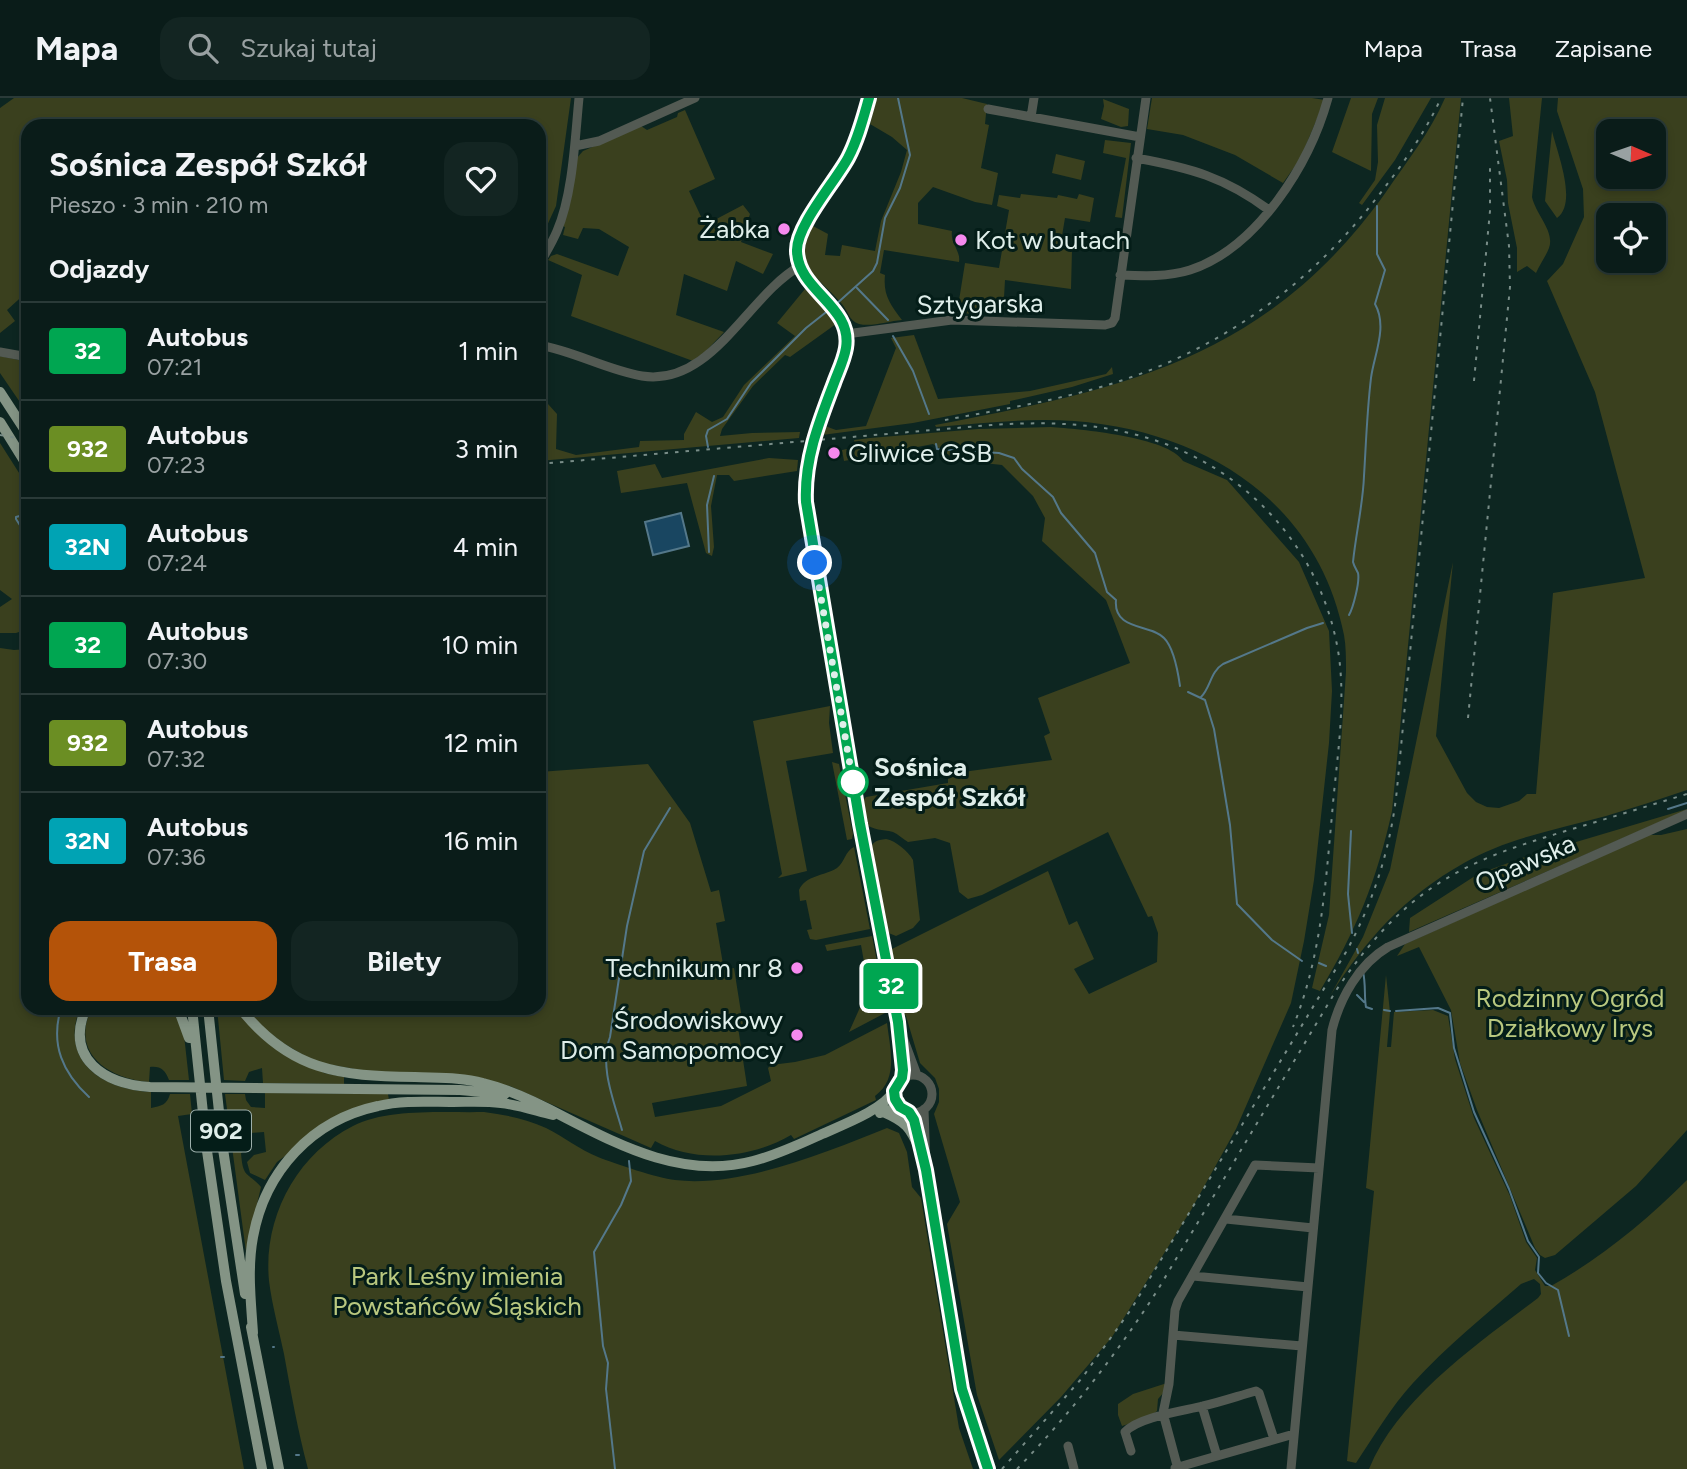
<!DOCTYPE html>
<html lang="pl">
<meta charset="utf-8">
<style>
body{margin:0;font-family:Figtree,sans-serif;background:#132522;color:#f1f3f6;height:100vh;display:flex;flex-direction:column;font-size:26px;white-space:nowrap}
*{box-sizing:border-box;margin:0}
p{font-size:23px;color:#99a1a2}
.icon{flex:none;width:38px;height:38px;fill:none;stroke:currentColor;stroke-width:2;stroke-linecap:round;stroke-linejoin:round}
.map{position:relative;flex:1;overflow:hidden}
.sheet{position:absolute;left:21px;top:21px;width:525px;height:896px;display:flex;flex-direction:column;background:#0a1c19;border-radius:21px;box-shadow:0 4px 10px #0003,0 0 0 2px #2a3a38}
.sheet>*{flex:none}
.badge{padding:0 14px;border-radius:5px;font-size:24px;line-height:46px}
.needle{width:46px;rotate:92deg}
.tools{position:absolute;left:1596px;top:21px;display:grid;gap:14px}
.tools a{display:grid;place-items:center;width:70px;height:70px;border-radius:14px;background:#0a1c19;box-shadow:0 4px 10px #0003,0 0 0 2px #2a3a38;font-size:35px}
.you{position:absolute;width:35px;height:35px;margin:-18px;border:5px solid #fff;border-radius:50%;background:#1a73e8;box-shadow:0 0 0 10px #1a73e833}
.map>.badge{position:absolute;translate:-50% -50%;box-shadow:0 0 0 4px #fff}
h2{padding:0 28px;font-size:26px;line-height:63px}
.round{display:grid;place-items:center;flex:none;width:74px;height:74px;border-radius:21px;background:#132522}
.overview{display:flex;align-items:center;justify-content:space-between;height:119px;padding:0 28px}
h1{font-size:33px;font-weight:700;line-height:52px}
.primary-button{display:flex;gap:14px;margin-top:auto;padding:14px 28px}
.primary-button a{flex:1;height:80px;border-radius:21px;background:#b45309;color:#fff;font-size:28px;font-weight:700;line-height:80px;text-align:center}
.primary-button a+a{background:#132522;color:#f1f3f6}
ul{padding:0;list-style:none}
li{display:flex;align-items:center;gap:21px;height:98px;padding:0 28px;border-top:2px solid #2a3a38}
li div{flex:1}
li b{display:block;font-size:26px}
li em{font-style:normal}
li .badge{min-width:77px;font-weight:700;text-align:center}
header{display:flex;align-items:center;gap:42px;box-sizing:border-box;height:98px;padding:0 35px;background:#0a1c19;border-bottom:2px solid #2a3a38}
header strong{font-size:33px}
nav{display:flex;gap:38px;margin-inline-start:auto;font-size:24px}
.search{width:490px;height:63px;background:#132522;display:flex;align-items:center;gap:18px;box-sizing:border-box;padding:0 24px;border-radius:21px;color:#99a1a2;font-size:26px}
.map>svg:first-child{display:block}
</style>
<header>
<strong>Mapa</strong>
<div class="search"><svg class="icon" aria-label="search" viewBox="0 0 24 24"><circle cx="10" cy="10" r="6"/><path d="M15 15l6 6"/></svg>Szukaj tutaj</div>
<nav><a>Mapa</a><a>Trasa</a><a>Zapisane</a></nav>
</header>
<div class="map">
<svg width="1687" height="1371" viewBox="0 0 1687 1371">
<rect width="100%" height="100%" fill="#0d2621"/>
<path fill="#3a401e" fill-rule="evenodd" d="M14,0h557l-15,108 -17,37v-117h-511v165l-21,19 8,11 -15,12v-225z
M877,0h85l25,6 -2,20 4,1 -8,43 17,5 -6,32 -17,-3 -42,-15 -15,16v21l34,7c-2,12 9,20 7,31l-75,-12 -4,23 5,2c-2,20 5,29 17,45 -13,1 -30,7 -43,4 -10,-3 -11,-13 -17,-20 -23,-27 -51,-38 -29,-78l15,8 -3,21 15,1 2,-11 33,6 6,-30 20,-49 6,-22 -15,-13 -22,-13z
M1152,0h160l13,2 -25,59 -17,24 -48,-28 -52,-20 -36,-6z
M1351,0h27l-6,16 -1,57 -39,-19z
M1385,0h46l-36,62 -33,45 -3,-2 16,-23 3,-18 -1,-37z
M1445,0h16l-69,713c-15,69 -36,120 -72,180l-8,-3 17,-73 17,-243c0,-13 0,-26 -2,-37 -27,-135 -141,-204 -270,-214 -46,-3 -92,2 -138,6l-1,-2c189,-36 332,-66 451,-233 21,-31 44,-59 59,-94z
M1509,0h33l-10,99c4,18 23,34 17,51 -3,8 -9,16 -13,25l-9,-7 -10,6v-24l-9,-45 -1,-23 -8,-39 14,-5z
M1558,0h129v692c-27,9 -54,18 -81,26 -47,13 -99,22 -142,47 -60,34 -97,75 -134,133l33,-59 27,-67 63,-308 -17,174 31,57 9,9 11,5 12,1 20,-7 8,-7h9l17,-201 92,-15 -50,-186 -48,-111 16,-17 21,-47 -1,-28 -26,-78zM1654,33v46h-46v-46zM1608,117h46v46h-46z
M1103,1l26,10 -1,17 -7,1 -20,-8 3,-13z
M685,12l30,69 -26,12 16,34 38,-20 7,9 -9,28 32,12 -10,20 -27,-13 -9,30 -43,-17 -8,41 48,17 -19,20 -12,9 -122,-45 11,-41 -34,-15 3,-4 6,-2 61,22 11,-29 -30,-18 -16,-1 -5,11 -15,-4 2,-8 -2,-1 13,-67 7,-8 58,-25 6,4 30,-13 1,-4z
M1552,33c5,21 26,72 5,87l-12,-17z
M1105,42l26,3 -9,75 -7,-1 11,-59 -23,-5z
M1056,56l29,7 -4,19 -29,-7z
M1021,96l36,4 1,-3 19,4 2,-5 15,4 -4,24 -25,-4 -5,30 12,2 -1,39 -66,-9 -2,35 -46,-2 8,-50 34,5 10,-58 -12,-4 2,-11 21,3z
M805,191l27,28 4,7 -46,33 -5,-2 -32,31 -31,43 -2,7 32,-3 48,-1 -1,6 -260,23v-67l18,20 -1,35 20,6 63,-8 1,-6 44,-1v-6l12,-22 16,10 11,-5 21,-32 51,-49 -18,-13z
M914,237l24,64 92,-8 76,-17 6,-7 1,7 -41,13 -62,14v3l-97,19 -91,12 3,-9 11,4 30,-4 30,-78 -5,-10z
M0,258l28,6v52l-28,-41z
M1051,329c28,2 118,10 132,34l44,19 72,82 30,69 3,60 -3,52 -15,137 -10,61 -13,62 -55,126 -45,81 -79,127 -51,60 -62,63 -22,-65 -30,-171 13,-22 -26,-88 5,-12v-13l-4,-11 -15,-15 -14,-47 -3,-4 -13,-62 158,-79 21,54 8,-4 17,38 -20,10 15,25 68,-32 1,-29 -6,-17 -4,1 -40,-85 -126,63 -14,4 -9,-7 -9,-49 -15,-5 -27,4c-5,-3 -10,-8 -15,-10 -11,-3 -19,-1 -29,-9l-2,-21 4,-5 82,-14v-9l104,-14 -8,-24 6,-3 -12,-35 92,-35 -24,-63 -64,-59 3,-23 -12,-22 -31,-31 -46,-5 -23,-16 -89,17 -2,-11 14,-3 -2,-7 16,-2 108,-9z
M0,345l28,44v142l-12,4h-16v-26l12,-8 -12,-9z
M769,360l29,2 -1,11 -63,10 -5,-6h-12l-6,31 3,41 -2,9 -6,-3 -19,-70 -66,10 -4,-22 38,-7 7,14z
M0,550l14,2 14,-1v359h52c-21,54 23,82 71,84v16c10,-2 16,-3 19,-14h20l2,20 -14,2 66,353h-244z
M830,608l-1,17 4,30 -47,8 21,110 -29,7 4,-4 -29,-153z
M832,664l7,2 14,70 -1,5 -5,1z
M648,666l42,59 21,69 8,-2 6,31 -9,2 8,47 10,-2 9,57 -5,2 9,59 -95,17 3,14 66,-11 50,-25 -3,-13 3,-3 24,-3 30,-7 62,-32c3,26 12,56 -12,73l1,4 -82,39 -3,-4c-39,23 -96,29 -136,6l-4,7 -141,-62 -132,-13 -63,-11 -45,-27 -25,-27h294v-236z
M1687,711v1l-278,122 1,-14 68,-44 44,-16z
M1687,731v301l-51,56 -81,69 -10,3 -5,-3 -5,-7 -58,-138 -17,-47 -9,-53 -32,-63 -22,9 8,-12 242,-109h14z
M886,741c10,2 22,12 27,21l7,60 -7,8 -17,8 -10,-4 -16,-81c1,-9 7,-11 16,-12z
M854,749l16,82 -54,11 -6,-1 -3,-9 5,-1 -6,-29 -6,1 -1,-11c7,-15 25,-14 38,-22 8,-6 8,-17 17,-21z
M872,838l15,76 -38,20 13,-29 9,-2 -10,-56 -34,6 -2,-6z
M1386,877l4,37 -3,35h4l3,-35 39,-2 15,6 7,43 19,59 36,78 16,46 11,16 -2,12 10,16h6c50,-28 95,-65 136,-106v289h-318c29,-71 110,-126 169,-171l3,-4 -1,-10 -6,-5 -13,5c-37,32 -75,63 -108,99 -22,24 -39,53 -57,80l-9,-2 27,-270 -8,-3z
M92,910h81l11,27 5,45h-20c-4,-10 -8,-14 -19,-13l-1,15c-40,-3 -80,-29 -57,-74z
M217,910h19l88,65 20,4v7l-81,-1 -1,-15 -13,4 -4,9 -21,-1z
M265,995l123,1 1,6 -16,3 -80,47 -16,12 -12,18 -15,-7 -3,-11 7,-7 12,-3 -2,-20 -13,1 -1,15 -9,5c2,26 6,18 20,34l-15,65 -21,-158h20l1,6 5,7 14,1z
M484,1014c22,3 43,7 62,16 18,9 34,22 52,29 18,7 59,21 77,23 65,8 152,-28 212,-52l12,5 8,19 5,35 9,11 38,230 14,41h-665c-10,-38 -17,-76 -24,-115 -5,-24 -12,-49 -15,-73 -6,-63 27,-126 84,-155 35,-18 92,-13 131,-14z
M1167,1285l-2,8 -7,8 -1,12 -7,6 -28,9 -4,-11v-11l15,-10z"/>
<path fill="#194661" stroke="#54788a" stroke-width="2" d="M681,415l8,33 -36,9 -8,-33z"/>
<g fill="none" stroke-linecap="round" stroke-linejoin="round">
<path stroke="#54788a" stroke-width="2" d="M857,190l31,32
M834,208l39,-35 4,-8 8,-45 15,-30 10,-33 -12,-57
M893,238l20,35 16,43
M936,346l1,5 62,4 15,5 8,11 31,28 8,16 34,40 12,39 9,8c-3,31 36,24 48,38 10,10 14,34 16,48
M708,349l-2,-11 2,-6 19,-11 24,-36 55,-55 24,-19
M27,416l-11,3v2l12,19
M709,454l-2,-47 7,-29
M1349,517c4,-7 11,-33 9,-42 -2,-4 -4,-7 -5,-11 3,-29 10,-58 11,-86 2,-32 3,-65 7,-98 3,-23 17,-51 4,-74l10,-34 -8,-16v-48
M1188,594l17,8 9,29 16,96 7,79 35,36 30,21
M1201,599c10,-10 9,-25 22,-33l84,-36 16,-5
M1668,711l19,-6
M1351,733l-3,63 4,39
M1357,851l1,4
M1319,865l7,3
M1363,874c3,12 1,25 3,35l6,2
M1357,897l7,7
M61,910c-11,37 2,65 28,89
M1384,912l6,1
M1396,913l42,-3 12,5 4,35 20,64 35,77 19,52 11,16 -1,16 8,10 12,7 11,46
M622,1032c-8,-29 -23,-64 -12,-93l17,-111 17,-75 26,-43
M273,1249h1
M221,1259h3
M296,1357h3
M615,1371l-9,-80 2,-26 -5,-17 -9,-94 27,-47 10,-24 -2,-20"/>
<path stroke="#535a53" stroke-width="9" d="M869,0c-5,19 -11,38 -19,56 -14,28 -59,75 -52,105 8,37 47,42 48,87l-39,119 -2,18 3,40 52,301 38,198 4,56
M988,11l152,28
M1031,19l3,-19
M575,48l24,-5 96,-43
M1136,60c55,10 88,19 133,52
M539,167c6,-11 13,-22 18,-34 16,-37 18,-93 22,-133
M1120,177c24,1 48,2 70,-5 68,-22 120,-107 138,-172
M846,236l106,-14 153,5 7,-2 3,-5 31,-220
M539,247c35,6 68,25 103,31 70,11 106,-81 158,-110
M0,254l28,5
M904,942l13,35
M894 996a19 19 0 1 1 38 0a19 19 0 1 1-38 0Z
M924,1011l2,61 28,180 19,79 15,40
M909,1014l5,8 4,21
M1226,1121l87,9
M1193,1178l115,11
M1173,1237l129,11
M1202,1308l15,50
M1068,1348l6,23
M1131,1353l-6,-19c13,-15 58,-21 78,-26 18,-4 35,-10 53,-15l3,2 15,46
M1175,1370l119,-34
M1178,1371l-15,-56 6,-29 6,-74 3,-9 77,-136 64,3
M1291,1371l41,-439c8,-32 27,-66 56,-83l299,-133"/>
<path stroke="#849485" stroke-width="10" d="M0,294l28,43
M0,324l28,45
M86,910c-22,51 19,76 64,79l310,3 45,4
M178,910l11,30
M192,910l15,143 19,130 36,188
M208,910l15,141 22,145
M240,910c50,63 99,68 175,69 23,1 46,0 68,6 29,7 57,21 83,35 58,30 120,61 187,43 24,-6 47,-17 69,-27 20,-9 61,-24 72,-43
M883,1014c23,10 27,15 37,38
M880,1015l20,-6
M251,1229l28,142
M253,1235c-2,-31 -6,-64 0,-96 12,-66 59,-117 125,-131 25,-6 50,-4 75,-4 16,0 32,-1 48,1 18,2 35,8 52,12"/>
<path stroke="#798d88" stroke-width="2" stroke-dasharray="3.5 7" stroke-linecap="butt" d="M1474,283l16,-170v-43
M945,322c48,-9 97,-17 145,-30 115,-31 212,-96 285,-190 25,-32 49,-65 66,-102
M0,337l28,5
M539,366l452,-39c47,-3 95,-3 142,9 107,26 190,112 206,223 7,52 -3,106 -7,158 -7,74 -11,142 -39,212
M1468,620l42,-431 -1,-41 -19,-148
M1002,1371l80,-91 50,-70 214,-356c28,-51 45,-105 51,-163l66,-691
M1017,1371c53,-55 99,-114 140,-178l180,-302c28,-41 58,-77 99,-104 41,-27 87,-41 133,-55 40,-12 79,-24 118,-36"/>
</g>
<g fill="none" stroke-linecap="round" stroke-linejoin="round">
<g stroke="#fff" stroke-width="16">
<path id="line" d="M869,0c-6,21 -11,41 -21,60 -13,24 -52,68 -51,93 1,40 56,55 49,97 -2,12 -8,24 -12,35 -15,39 -30,77 -28,119l54,322 38,198 5,48 -1,8 -8,13 1,8 5,8 9,5 5,8 12,50 36,219 26,80"/>
</g>
<use href="#line" stroke="#00a651" stroke-width="10"/>
<path stroke="#dfeeea" stroke-width="7" stroke-dasharray="0 12.6" d="M815,465l38,219"/>
</g>
<g fill="#f589ee" stroke="#041d18" stroke-width="2.5">
<circle cx="784" cy="131" r="7"/>
<circle cx="961" cy="142" r="7"/>
<circle cx="834" cy="355" r="7"/>
<circle cx="797" cy="870" r="7"/>
<circle cx="797" cy="937" r="7"/>
</g>
<circle fill="#fff" stroke="#00a651" stroke-width="3.5" cx="853" cy="684" r="14"/>
<g text-anchor="middle" stroke-width="6" stroke-linejoin="round" paint-order="stroke">
<rect fill="#041d18" stroke="#9dafab" stroke-width="2" x="191" y="1012.5" width="60" height="41" rx="5"/>
<g font-size="24" font-weight="bold" fill="#dfeeea">
<text x="221" y="1041">902</text>
</g>
<g font-size="26" fill="#dfeeea" stroke="#041d18" text-anchor="end">
<text x="770" y="140">Żabka</text>
<text x="975" y="151" text-anchor="start">Kot w butach</text>
<text x="848" y="364" text-anchor="start">Gliwice GSB</text>
<text x="783" y="879">Technikum nr 8</text>
<text x="783" y="931">Środowiskowy<tspan x="783" dy="30">Dom Samopomocy</tspan></text>
</g>
<g font-size="26" fill="#dfeeea" stroke="#041d18">
<text transform="translate(980 206) rotate(-1)" y="9">Sztygarska</text>
<text transform="translate(1525 765) rotate(-24)" y="9">Opawska</text>
</g>
<g font-size="26" font-weight="bold" fill="#dfeeea" stroke="#041d18" text-anchor="start">
<text x="874" y="678">Sośnica<tspan x="874" dy="30">Zespół Szkół</tspan></text>
</g>
<g font-size="26" fill="#b9c87f" stroke="#041d18">
<text x="1570" y="909">Rodzinny Ogród<tspan x="1570" dy="30">Działkowy Irys</tspan></text>
<text x="457" y="1187">Park Leśny imienia<tspan x="457" dy="30">Powstańców Śląskich</tspan></text>
</g>
</g>
</svg>
<div class="tools">
<a><svg class="needle" viewBox="-14 -14 28 28"><path d="M0-13l5 13h-10z" fill="#e53935"/><path d="M0 13l5-13h-10z" fill="#99a1a2"/></svg></a>
<a><svg class="icon" aria-label="locate" viewBox="0 0 24 24"><circle cx="12" cy="12" r="6"/><path d="M12 2v4M12 18v4M2 12h4M18 12h4"/></svg></a>
</div>
<div class="you" style="left:815px;top:465px"></div>
<b class="badge" style="left:891px;top:888px;background:#00a651;color:#fff">32</b>
<section class="sheet">
<div class="overview"><div><h1>Sośnica Zespół Szkół</h1><p>Pieszo · 3 min · 210 m</p></div><a class="round"><svg class="icon" aria-label="heart" viewBox="0 0 24 24"><path d="M12 20l-8-8c-3-5 5-10 8-4 3-6 11-1 8 4z"/></svg></a></div>
<h2>Odjazdy</h2>
<ul>
<li><span class="badge" style="background:#00a651;color:#fff">32</span><div><b>Autobus</b><p>07:21</p></div><em>1 min</em></li>
<li><span class="badge" style="background:#6b8e23;color:#fff">932</span><div><b>Autobus</b><p>07:23</p></div><em>3 min</em></li>
<li><span class="badge" style="background:#00a3b4;color:#fff">32N</span><div><b>Autobus</b><p>07:24</p></div><em>4 min</em></li>
<li><span class="badge" style="background:#00a651;color:#fff">32</span><div><b>Autobus</b><p>07:30</p></div><em>10 min</em></li>
<li><span class="badge" style="background:#6b8e23;color:#fff">932</span><div><b>Autobus</b><p>07:32</p></div><em>12 min</em></li>
<li><span class="badge" style="background:#00a3b4;color:#fff">32N</span><div><b>Autobus</b><p>07:36</p></div><em>16 min</em></li>
</ul>
<div class="primary-button"><a>Trasa</a><a>Bilety</a></div>
</section>
</div>
